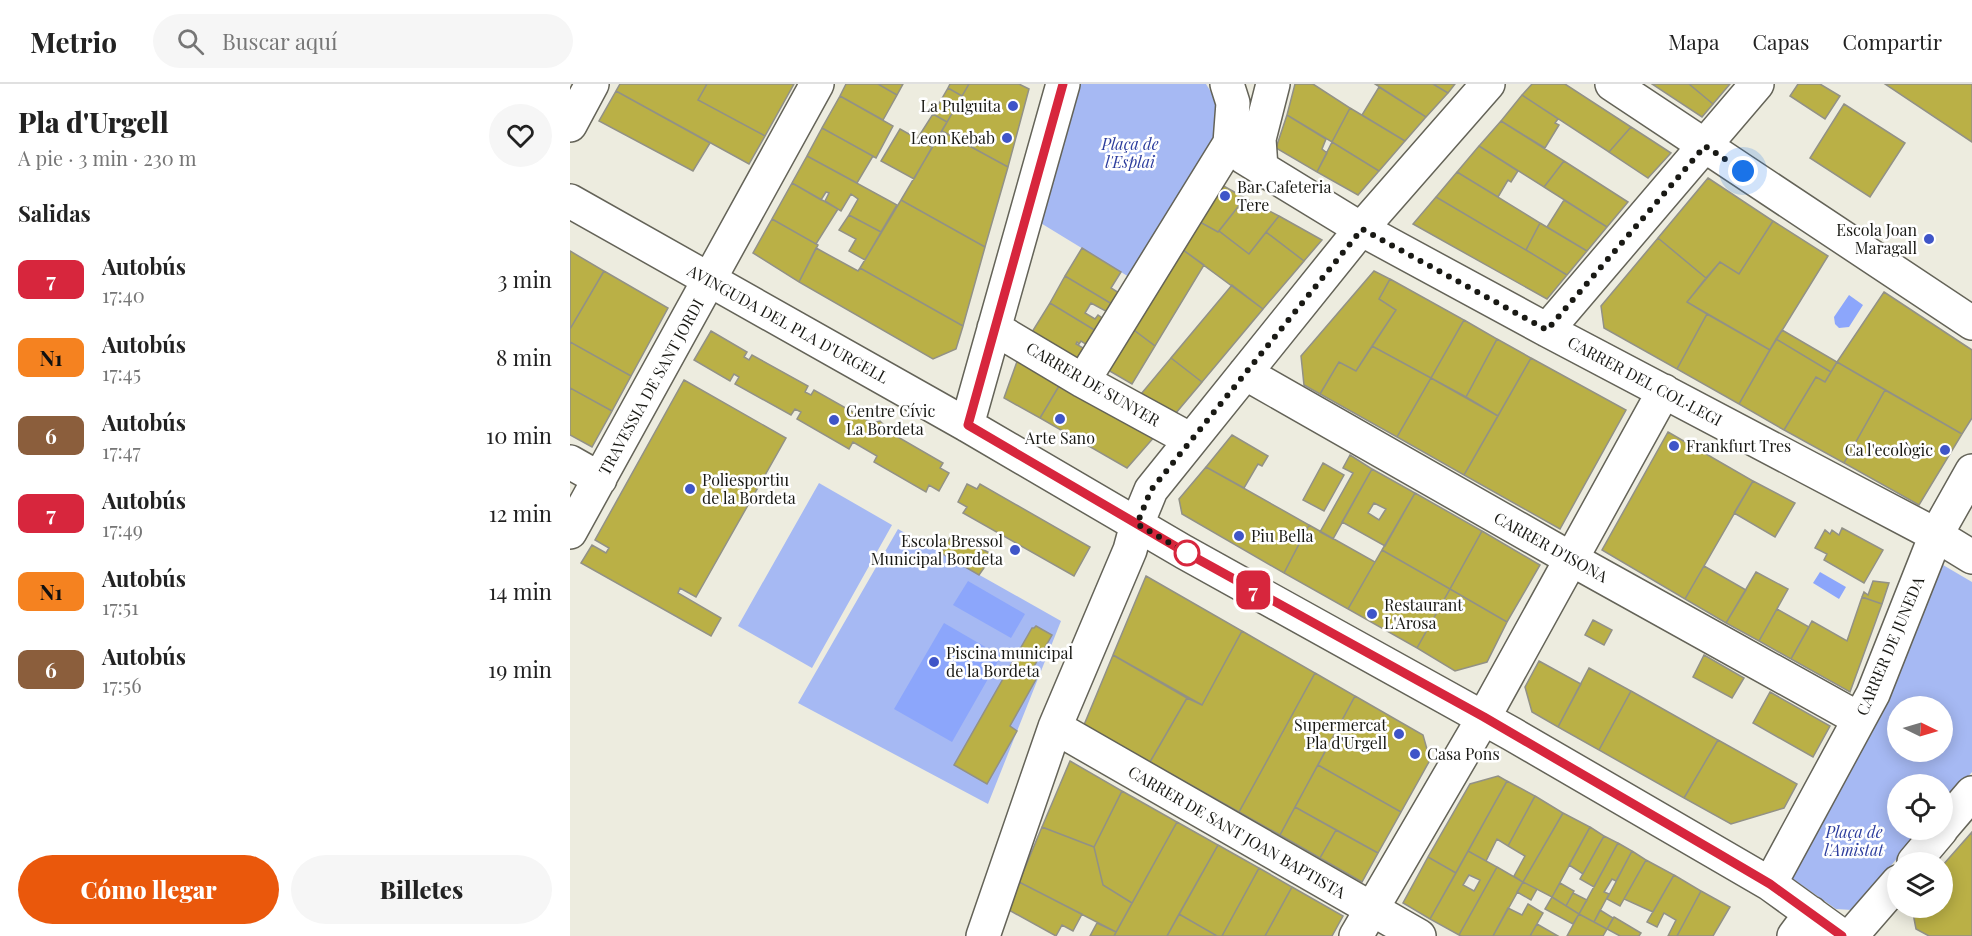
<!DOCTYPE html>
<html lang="es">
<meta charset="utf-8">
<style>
body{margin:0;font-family:"Playfair Display",serif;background:#f6f6f6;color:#222;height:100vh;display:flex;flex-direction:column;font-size:22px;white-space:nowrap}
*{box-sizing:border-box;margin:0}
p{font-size:20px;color:#767676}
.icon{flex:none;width:33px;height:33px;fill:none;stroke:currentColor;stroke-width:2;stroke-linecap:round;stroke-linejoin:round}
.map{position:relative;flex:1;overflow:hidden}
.panel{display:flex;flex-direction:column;background:#fff;width:570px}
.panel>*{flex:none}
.badge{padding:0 12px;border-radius:9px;font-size:21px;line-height:39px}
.needle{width:39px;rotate:95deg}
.tools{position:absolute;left:1317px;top:612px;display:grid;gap:12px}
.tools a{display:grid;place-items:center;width:66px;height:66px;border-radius:50%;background:#fff;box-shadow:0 3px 15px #0003;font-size:30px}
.you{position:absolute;width:30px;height:30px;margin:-15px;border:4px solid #fff;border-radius:50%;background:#1a73e8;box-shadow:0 0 0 9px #1a73e833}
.map>.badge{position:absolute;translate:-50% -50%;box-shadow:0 0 0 3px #fff}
h2{padding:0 18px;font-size:22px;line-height:54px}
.round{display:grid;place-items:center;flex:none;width:63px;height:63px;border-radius:32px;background:#f6f6f6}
.headline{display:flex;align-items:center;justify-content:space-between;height:102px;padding:0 18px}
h1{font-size:28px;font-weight:800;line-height:45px}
.cta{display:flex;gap:12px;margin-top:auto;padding:12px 18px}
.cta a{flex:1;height:69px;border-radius:36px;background:#ea580c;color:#fff;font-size:24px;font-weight:800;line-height:69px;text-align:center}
.cta a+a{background:#f6f6f6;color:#222}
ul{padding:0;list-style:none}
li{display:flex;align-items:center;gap:18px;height:78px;padding:0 18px}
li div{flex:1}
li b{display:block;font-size:22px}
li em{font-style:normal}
li .badge{min-width:66px;font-weight:700;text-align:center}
header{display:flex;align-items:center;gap:36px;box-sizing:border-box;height:84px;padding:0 30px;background:#fff;border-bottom:2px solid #e0e0e0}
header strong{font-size:28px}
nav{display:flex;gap:33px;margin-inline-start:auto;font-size:21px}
.search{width:420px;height:54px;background:#f6f6f6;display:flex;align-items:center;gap:15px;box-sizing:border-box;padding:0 21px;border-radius:33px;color:#767676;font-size:22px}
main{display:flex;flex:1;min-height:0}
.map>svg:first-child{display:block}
</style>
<header>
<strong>Metrio</strong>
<div class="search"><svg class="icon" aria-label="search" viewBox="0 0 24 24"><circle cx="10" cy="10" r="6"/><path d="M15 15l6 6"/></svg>Buscar aquí</div>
<nav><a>Mapa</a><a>Capas</a><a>Compartir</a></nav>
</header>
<main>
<section class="panel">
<div class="headline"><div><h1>Pla d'Urgell</h1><p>A pie · 3 min · 230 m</p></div><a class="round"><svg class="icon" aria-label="heart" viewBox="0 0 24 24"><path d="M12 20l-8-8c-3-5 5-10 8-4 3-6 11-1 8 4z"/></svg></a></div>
<h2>Salidas</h2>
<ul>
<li><span class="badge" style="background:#d7263d;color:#fff">7</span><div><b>Autobús</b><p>17:40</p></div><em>3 min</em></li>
<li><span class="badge" style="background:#f58220;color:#111">N1</span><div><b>Autobús</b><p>17:45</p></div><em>8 min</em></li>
<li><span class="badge" style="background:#8b5e3c;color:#fff">6</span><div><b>Autobús</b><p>17:47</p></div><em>10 min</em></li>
<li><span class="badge" style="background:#d7263d;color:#fff">7</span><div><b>Autobús</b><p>17:49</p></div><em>12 min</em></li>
<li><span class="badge" style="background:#f58220;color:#111">N1</span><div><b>Autobús</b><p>17:51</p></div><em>14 min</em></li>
<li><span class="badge" style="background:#8b5e3c;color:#fff">6</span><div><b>Autobús</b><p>17:56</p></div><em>19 min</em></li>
</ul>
<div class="cta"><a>Cómo llegar</a><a>Billetes</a></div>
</section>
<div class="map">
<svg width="1402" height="852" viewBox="0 0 1402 852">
<rect width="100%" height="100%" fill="#edecdf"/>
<path fill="#a6b9f3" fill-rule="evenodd" d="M508,0h128l10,16 3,33 -85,147 -95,-58z
M249,399l73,42 -80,143 -74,-42z
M328,445l163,92 -73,183 -190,-101z
M1373,481l29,17v190l-29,34 -1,-22h-44v46h24l-70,80 -16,-1 -50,-35 147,-303zM1328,622h44v46h-44z"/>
<path fill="#8ca6fb" d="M1279,211l14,10 -14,22 -10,1 -4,-4 -1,-7z
M1250,488l26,15 -7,12 -26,-16z
M398,497l57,33 -14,24 -58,-33z
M374,539l57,33 -49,86 -58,-33z"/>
<path fill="#bab046" stroke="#929186" stroke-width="1.5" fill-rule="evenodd" d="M50,0h87l-9,16 67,36 -16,28 -133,-73z
M137,0h87l-29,52 -67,-36z
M276,0h32l19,11 -14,25 -43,-24z
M308,0h25l-6,11z
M380,0h19l-7,12 -14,-8z
M399,0h50l10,5 -21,78 -66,-36z
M725,0h18l37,24 -18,34 -45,-27z
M805,0h58l15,9 -22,24z
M863,0h22l-7,9z
M962,0h33l66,43 -22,25 -87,-57z
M1082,0h37l24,20 -11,13z
M1119,0h41l-17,20z
M1228,0h22l20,12 -15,23 -35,-23z
M1315,0h87v58z
M809,3l47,30 -21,24 -43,-26z
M378,4l14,8 -15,26 -14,-8z
M46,7l94,52 -17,28 -94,-50z
M952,11l36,24 -3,4 4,2 -14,23 -44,-27z
M270,12l53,30 -17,32 -54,-30z
M1274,20l61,39 -35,54 -60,-39z
M780,24l55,33 -26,30 -47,-29z
M363,30l14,8 -15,25 -15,-8z
M717,31l39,24 -4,10 5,4 -10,19 -41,-24z
M931,37l63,40 -20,26 -65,-41z
M1061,43l40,26 -23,25 -39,-26z
M252,44l51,28 -16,27 -50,-27z
M330,45l32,18 -18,32 -33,-18z
M372,47l66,36 -23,80 -84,-47z
M762,58l47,29 -21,24 -41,-23z
M909,62l39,25 -7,11 -3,-2 -10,17 -41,-25z
M237,72l90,49 -16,27 -32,-17 9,-16 -7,-5 -10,17 -16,-10 4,-8 -3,-1 -5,8 -29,-17z
M994,77l64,41 -21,25 -63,-40z
M887,88l83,51 -14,27 -90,-53z
M1138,94l65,43 -34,53 -19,-12 -14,16 -48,-40z
M643,96l32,18 -27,34 -27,-15z
M222,99l46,26 -22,35 -44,-25z
M866,113l90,53 41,25 -20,24 -134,-75z
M675,114l34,18 -30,38 -30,-23z
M331,116l84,47 -22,79 -103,-58z
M994,116l43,27 -20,24 -40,-24z
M279,131l32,17 -16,28 -16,-9 7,-12 -17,-9z
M709,132l43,24 -18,21 -38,-29z
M621,133l27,15 1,-1 30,23 17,-22 38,29 -41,48 -88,-65z
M202,135l46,26 -19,37 -46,-29z
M1203,137l55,35 -58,94 -83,-48 33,-40 19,12z
M970,139l47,28 -20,24 -41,-25z
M1088,154l48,40 -19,24 20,12 -30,55 -73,-41 -3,-22z
M605,160l29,21 -49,81 -29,-22z
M246,164l42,23 2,-3 103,58 -7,23 -23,10 -134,-77z
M512,164l39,24 -10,16 13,8 -7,11 -52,-31z
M0,167l34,20 -34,58z
M34,187l64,37 -37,68 -61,-34v-13z
M804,187l16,8 -11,20 17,11 -40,61 -17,-9 -19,32 -16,-9 -3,-29z
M495,192l52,31 -4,8 -22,-12 -6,10 10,6 3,-4 10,7 -7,12 -51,-31z
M820,195l74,41 -33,58 -59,-32 24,-36 -17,-11z
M662,201l31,24 -61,73 -31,-24z
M1314,208l88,58v68l-10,16 -125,-72z
M480,219l51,31 -9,14 -11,-7 -2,3 -2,-2 -1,2 14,8 -6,11 -52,-31z
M1137,230l63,36 -31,54 -62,-35z
M894,236l33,19 -31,58 -35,-19z
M556,240l29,22 -23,38 -31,-18z
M1212,246l55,32 -6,10 -55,-33z
M141,247l36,21 -3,5 5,3 3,-5 56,31 -3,6 6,3 3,-5 58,33 8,-2 4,4v4l59,34 -3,5 9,5 -10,18 -10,-6 -3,7 -52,-30 3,-6 -24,-14 -4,7 -52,-30 4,-7 -6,-3 -4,6 -56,-31 4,-7 -5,-3 -4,7 -36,-21z
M927,255l34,19 -33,58 -32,-19z
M1206,255l55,33 -6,10 -9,-5 -32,53 -45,-26z
M0,258l61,34 -19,35 -42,-23z
M802,262l59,32 -34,59 -77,-43 19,-32 17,9z
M449,272l43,25 -22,37 -36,-20z
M601,274l31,24 -32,38 -34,-20z
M961,274l95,52 -66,119 -96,-54z
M1267,278l48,28 -41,73 -60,-33 32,-53 9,5z
M861,294l67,38 -34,59 -67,-38z
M114,296l102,58 -90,159 -16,-9 -2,5 43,25 -10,18 -130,-73 11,-18 14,8 3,-5 -14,-8z
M492,297l94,54 -29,33 -87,-50z
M0,304l42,23 -20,36 -22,-12z
M1315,306l77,44 -43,71 -75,-42z
M1098,348l85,49 -68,118 -83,-49z
M662,351l36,21 -6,10 -4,-2 -14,24 -38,-21z
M780,371l22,14 -39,70 -13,-7 33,-59 -10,-5z
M753,379l21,12 -20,36 -21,-11z
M636,383l103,58 -25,48 -102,-59 -3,-15z
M802,385l43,24 -30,53 -43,-24zM804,419l12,6 -7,11 -11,-7z
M1183,397l42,22 -20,34 -41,-24z
M397,400l10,5 3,-5 110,63 -16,29 -111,-63 4,-6 -9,-5z
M845,409l67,38 -32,58 -68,-39z
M739,441l66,37 -27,47 -64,-36z
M1272,444l41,22 -19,33 -40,-23 3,-6 -12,-6 10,-18 5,4 2,-4 7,5z
M912,447l58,34 -33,57 -57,-33z
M381,452l6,4 1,-4 16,9 -1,1 3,2 1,-2 16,9 -14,20 -38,-22z
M812,466l68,39 -33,59 -69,-39z
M1134,482l42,24 -20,33 -41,-24z
M1186,488l32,17 -29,52 -33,-18z
M576,492l96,55 -40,74 -89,-50z
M1303,497l16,2 -7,21 -20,-7 2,-5 4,3z
M880,505l57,33 -20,40 -32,9 -38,-23z
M1292,513l20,7 -32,88 -59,-33 21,-38 35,20z
M1207,525l32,18 -18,32 -32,-18z
M1023,536l19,10 -8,15 -19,-10z
M466,542l16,9 -20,35 7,4 -29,52 7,5 -30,53 -33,-19 78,-137h2z
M672,547l73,42 -76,139 -89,-50 37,-64 15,7z
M543,571l74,43 -37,64 -66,-37z
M1134,571l40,23 -12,20 -39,-21z
M969,577l42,23 -23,43 -26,-15 -7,-25z
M1019,584l42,23 -32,59 -41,-23z
M745,589l40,23 -75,139 -41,-23z
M1061,607l87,49 -34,58 -85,-48z
M1200,608l60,34 -17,31 -60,-34z
M785,612l68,39 7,25 -29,52 -83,-47z
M1148,656l79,44 -13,24 -53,16 -47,-26z
M500,677l52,30 -28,56 -52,-20z
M748,681l83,47 -23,41 -83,-46z
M928,692l9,5 -51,92 -28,-16 42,-73z
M937,697l28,15 -27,50 -11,-7 -11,22 -18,-10z
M552,707l55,31 -45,81 -29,-18 -9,-38z
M965,712l28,17 -40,69 -9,-6 11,-20 -17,-10z
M725,723l41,23 -16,28 -40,-23z
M993,729l27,14 -38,70 -29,-15z
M607,738l41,23 -51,91h-53z
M472,743l52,20 9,38 29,18 -16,29 -97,-50z
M1020,743l14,9 -21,38 -14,-9z
M766,746l42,23 -16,29 -42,-24z
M1402,748v104h-43l-13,-7 -4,-21h30v-42z
M1034,752l14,7 -24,44 -14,-8z
M1048,759l14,8 -16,30 -4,-2 -8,13 5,2 -15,28 -15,-8z
M648,761l41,23 -37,68h-5l-38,-22z
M898,767l29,16 -38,68 -29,-16zM899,791l11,5 -6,11 -11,-6z
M1062,767l14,9 -26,46 -13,-7z
M858,773l28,16 -26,46 -27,-16z
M1076,776l28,15 -21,37 -29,-13z
M927,783l26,15 -30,54h-32l-2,-1z
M689,784l33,19 -27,49h-43z
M1104,791l27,16 -24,45h-9l8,-16 -12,-7 -7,14 -10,-5z
M449,798l63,32 -9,17 -11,-6 -6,11 -49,-27z
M953,798l14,7 -6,11 -14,-8z
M990,799l14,8 -8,15 -14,-9z
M722,803l51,29 -11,20h-67z
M1131,807l29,16 -17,29h-36z
M1003,809l14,7 -8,14 -13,-8z
M982,813l27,17 -6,10 -28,-15z
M958,820l15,9 -13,23h-37l15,-28 14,7z
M1030,826l13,8 -6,11 -13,-7z
M609,830l38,22h-50z
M1009,830l28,15 -4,7h-36z
M1044,833l27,16 -2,3h-19l-13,-7z
M527,839l19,9 -2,4h-24z
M967,840l21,12h-28z"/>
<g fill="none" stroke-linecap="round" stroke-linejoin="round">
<g stroke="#646358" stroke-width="36">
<path id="minor" d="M1042,0l360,239
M0,41l22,-41
M660,59l15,15 116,71 186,101 389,205 36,22
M691,84l-2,-29 14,-55
M0,117l397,224 217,127 328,182 258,150 72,52
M424,244l89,53 108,59
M977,246l210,-246
M675,289l328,187 286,159
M513,297l147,-238 3,-40 -6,-19
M397,341l96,-341
M0,378l30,17
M0,448l247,-448
M485,643l364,209
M1372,744l30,-35
M1344,778l27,-32
M1200,800l103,-190 63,-159 36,-64
M413,852l72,-209 75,-177 7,-26 14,-34 210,-261 127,-145
M786,852l128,-219 180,-326
M1224,852l17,-23
M1281,852l47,-54"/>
</g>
<use href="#minor" stroke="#fff" stroke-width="33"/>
</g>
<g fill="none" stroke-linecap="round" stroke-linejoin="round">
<g stroke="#fff" stroke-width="14">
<path id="line" d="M493,0l-95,341 217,127 299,165 235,137 51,30 72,52"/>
</g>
<use href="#line" stroke="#d7263d" stroke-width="9"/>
<path stroke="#191914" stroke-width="6" stroke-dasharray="0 10.8" d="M617,469l-50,-29 14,-34 211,-261 185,101 158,-184 38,25"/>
</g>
<g fill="#3f55c8" stroke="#fff" stroke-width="2">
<circle cx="443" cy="22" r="6"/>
<circle cx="437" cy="54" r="6"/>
<circle cx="655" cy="112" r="6"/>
<circle cx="1359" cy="155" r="6"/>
<circle cx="490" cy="335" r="6"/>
<circle cx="264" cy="336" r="6"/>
<circle cx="1104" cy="362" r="6"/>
<circle cx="1375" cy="366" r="6"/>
<circle cx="120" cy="405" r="6"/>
<circle cx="669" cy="452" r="6"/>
<circle cx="445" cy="466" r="6"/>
<circle cx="802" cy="530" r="6"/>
<circle cx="364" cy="578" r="6"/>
<circle cx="829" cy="650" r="6"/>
<circle cx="845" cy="670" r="6"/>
</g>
<circle fill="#fff" stroke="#d7263d" stroke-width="3" cx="617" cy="469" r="12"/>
<g text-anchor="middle" stroke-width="5" stroke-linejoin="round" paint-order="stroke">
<g font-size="16" fill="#191914" stroke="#fff" text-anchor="start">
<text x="431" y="28" text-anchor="end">La Pulguita</text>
<text x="425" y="60" text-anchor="end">Leon Kebab</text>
<text x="667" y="109">Bar Cafeteria<tspan x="667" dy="18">Tere</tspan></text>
<text x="1347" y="152" text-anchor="end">Escola Joan<tspan x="1347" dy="18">Maragall</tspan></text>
<text x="276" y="333">Centre Cívic<tspan x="276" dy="18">La Bordeta</tspan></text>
<text x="490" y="360" text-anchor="middle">Arte Sano</text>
<text x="1116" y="368">Frankfurt Tres</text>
<text x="1363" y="372" text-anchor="end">Ca l'ecològic</text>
<text x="132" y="402">Poliesportiu<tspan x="132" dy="18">de la Bordeta</tspan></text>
<text x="681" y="458">Piu Bella</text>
<text x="433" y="463" text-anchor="end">Escola Bressol<tspan x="433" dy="18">Municipal Bordeta</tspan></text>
<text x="814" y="527">Restaurant<tspan x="814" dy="18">L'Arosa</tspan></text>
<text x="376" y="575">Piscina municipal<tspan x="376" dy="18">de la Bordeta</tspan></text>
<text x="817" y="647" text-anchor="end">Supermercat<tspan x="817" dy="18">Pla d'Urgell</tspan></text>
<text x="857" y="676">Casa Pons</text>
</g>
<g font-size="16" font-style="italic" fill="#2c3d9d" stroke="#fff">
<text x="560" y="66">Plaça de<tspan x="560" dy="18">l'Esplai</tspan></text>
<text x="1284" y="754">Plaça de<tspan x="1284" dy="18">l'Amistat</tspan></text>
</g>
<g font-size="16" fill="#191914" stroke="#fff">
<text transform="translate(218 240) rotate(29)" y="6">AVINGUDA DEL PLA D'URGELL</text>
<text transform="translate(1075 297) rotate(28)" y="6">CARRER DEL COL·LEGI</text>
<text transform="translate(523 300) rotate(30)" y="6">CARRER DE SUNYER</text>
<text transform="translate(81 303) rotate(-61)" y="6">TRAVESSIA DE SANT JORDI</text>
<text transform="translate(981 463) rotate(29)" y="6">CARRER D'ISONA</text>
<text transform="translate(1320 562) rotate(-67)" y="6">CARRER DE JUNEDA</text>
<text transform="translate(667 748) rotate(30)" y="6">CARRER DE SANT JOAN BAPTISTA</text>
</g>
</g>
</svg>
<div class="tools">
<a><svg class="needle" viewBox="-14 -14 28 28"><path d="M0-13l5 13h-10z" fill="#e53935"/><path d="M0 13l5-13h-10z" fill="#767676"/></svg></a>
<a><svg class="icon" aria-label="locate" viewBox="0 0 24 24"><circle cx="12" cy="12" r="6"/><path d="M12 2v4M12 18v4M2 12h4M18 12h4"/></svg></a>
<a><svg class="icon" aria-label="layers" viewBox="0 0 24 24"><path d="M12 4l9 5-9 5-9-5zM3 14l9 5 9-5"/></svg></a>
</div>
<div class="you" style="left:1173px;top:87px"></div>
<b class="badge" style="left:683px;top:506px;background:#d7263d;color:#fff">7</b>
</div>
</main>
